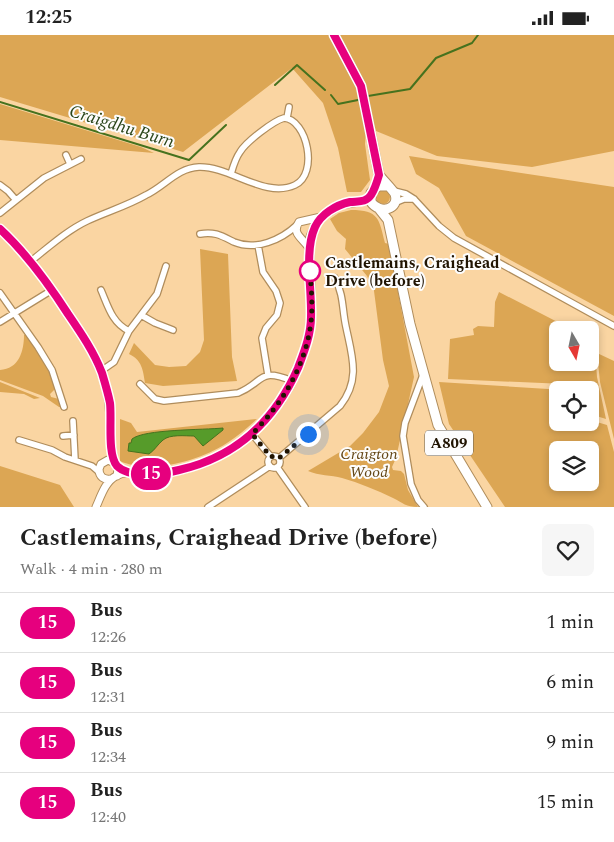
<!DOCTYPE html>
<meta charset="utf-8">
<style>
body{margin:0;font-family:Spectral,serif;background:#f6f6f6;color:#222;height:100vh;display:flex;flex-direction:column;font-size:19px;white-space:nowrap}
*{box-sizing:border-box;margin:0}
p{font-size:16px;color:#767676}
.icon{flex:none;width:28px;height:28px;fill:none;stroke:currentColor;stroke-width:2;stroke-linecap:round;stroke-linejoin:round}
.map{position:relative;height:472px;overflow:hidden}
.drawer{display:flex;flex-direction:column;background:#fff;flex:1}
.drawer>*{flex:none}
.badge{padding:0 10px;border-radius:16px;font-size:18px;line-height:32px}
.needle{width:32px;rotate:171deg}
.fabs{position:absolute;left:549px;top:286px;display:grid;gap:10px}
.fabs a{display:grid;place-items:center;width:50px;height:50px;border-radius:8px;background:#fff;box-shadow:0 2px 8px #0003;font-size:25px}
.you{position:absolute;width:25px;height:25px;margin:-12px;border:4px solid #fff;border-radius:50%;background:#1a73e8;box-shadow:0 0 0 8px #1a73e833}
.map>.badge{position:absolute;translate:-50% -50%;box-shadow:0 0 0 2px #fff}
.round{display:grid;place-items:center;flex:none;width:52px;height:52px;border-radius:8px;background:#f6f6f6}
.head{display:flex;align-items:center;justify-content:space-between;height:85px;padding:0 20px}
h1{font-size:24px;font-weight:700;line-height:38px}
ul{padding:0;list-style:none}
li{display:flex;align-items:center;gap:15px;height:60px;padding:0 20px;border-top:1px solid #e0e0e0}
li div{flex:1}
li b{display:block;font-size:19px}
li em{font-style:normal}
li .badge{min-width:55px;font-weight:700;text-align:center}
.status{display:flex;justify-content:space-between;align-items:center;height:35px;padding:0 25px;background:#fff;direction:ltr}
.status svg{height:14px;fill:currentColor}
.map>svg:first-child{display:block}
</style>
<div class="status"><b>12:25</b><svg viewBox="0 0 49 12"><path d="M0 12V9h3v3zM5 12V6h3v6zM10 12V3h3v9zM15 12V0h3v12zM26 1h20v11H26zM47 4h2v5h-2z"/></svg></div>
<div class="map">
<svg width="614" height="472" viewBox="0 0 614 472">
<rect width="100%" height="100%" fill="#fad5a2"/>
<path fill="#dca654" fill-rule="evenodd" d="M0,0h614v116l-82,16 -95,-11 -61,-25 -8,-25 -3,38 5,36 -9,12h-14l-9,-44 -15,-45 -31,-35 -109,84 -183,-55z
M0,69l141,43 13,6 -154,-13z
M409,121l205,31v129l-148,-80 -27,-48 -23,-14z
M376 162a7 7 0 1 1 14 0a7 7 0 1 1-14 0Z
M351,175c28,0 28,9 34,33l4,1 25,133 -18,81 -4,9 1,3 8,1 3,3 4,16 10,17c-12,0 -15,-4 -25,-9 -16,-8 -34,-15 -51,-20 -11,-3 -23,-2 -34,-7l42,-25 13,-13 16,-21 10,-26 -6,-26 -9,-69 -7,-15 -22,-27 1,-10 -9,-8 -7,-12 9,-6z
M200,214l28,5 4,103 5,24 -74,5 -18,-3c-2,-13 -3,-23 -16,-29l5,-11 21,22 14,2 17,-1 14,-14 4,-12z
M499,257l74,38h-15v33h32v-27l4,1 3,40 9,42 -16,-5v-24h-22l-3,-6 -117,-5 2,-40 24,-4 -1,-6 5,-3 16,1 1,-25z
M24,300h2c12,17 23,33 30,53l-6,6 1,3 8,2 3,8h-3l-16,-11 -43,-16v-10c19,-1 24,-19 24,-35z
M597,318l17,8v78l-14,-57z
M0,347l40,16 -6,1 -10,-5 -24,-2z
M439,347l125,8h-6v33h32v-3l17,5 7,27v55h-109l-56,-83zM558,415h32v33h-32z
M120,384l11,4 6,9 120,-13c-10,9 -19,17 -30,24 -28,18 -77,32 -107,18z
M0,431l60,19 14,22h-74z"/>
<path fill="#569b2a" stroke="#46721e" d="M223,393v2l-20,16 -9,-10c-9,0 -24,-2 -31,4 -6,5 -8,10 -14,14l-21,-3 1,-8h2l1,-4c12,-10 72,-9 91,-11z"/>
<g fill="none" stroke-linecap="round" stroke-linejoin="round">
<path stroke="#46721e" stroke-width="2" d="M275,50l22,-20 28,25
M331,60l7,9 20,-4
M368,61l42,-7 26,-31 36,-15 6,-8
M0,67l189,58 37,-35"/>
<g stroke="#b08d5c" stroke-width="8">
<path id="minor" d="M287,83l2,-11
M66,120l4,9
M0,150l8,6 7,8
M394,156l12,3 8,5 25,27 15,12 160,88
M394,168l10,-4h10
M0,178l44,-35 37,-19
M200,199c14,-3 22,2 34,8 22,9 47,-2 63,-17
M258,210l5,27 13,19 4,12 -3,12 -11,13 -4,10 6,37
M31,226c18,-14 35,-30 56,-40 19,-9 40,-15 59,-26 19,-9 31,-27 53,-28 31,-1 66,32 96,18 24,-11 12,-66 -11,-67 -11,3 -38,24 -44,34 -5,7 -7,15 -9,22
M101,255c7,16 11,33 28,41
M0,258l38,54 14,23 12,37
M141,280l14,8 18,7
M0,287l52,-32
M101,336l13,-9 15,-31 28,-37 9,-28
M423,340l-18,48 -2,13 8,48 7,16 6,7
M140,349l15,15 9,2 74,-8c27,-11 19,-26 54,-12
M73,386l2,39
M252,399l19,23
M63,401l11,-1
M19,405l33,10 13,7 27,9 7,6
M268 427a6 6 0 1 1 12 0a6 6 0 1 1-12 0Z
M279,423l61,-52c21,-26 12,-50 6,-79 -4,-18 -2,-31 -11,-49
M277,432l28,40
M208,472l62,-41"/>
</g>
<g stroke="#b08d5c" stroke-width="9">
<path id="tertiary" d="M0,194c27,25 47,53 67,83 16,24 31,47 39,75 7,26 1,52 9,76
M309,213c-6,-10 -18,-14 -10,-26l22,-5 20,-12 23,-4 7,-5
M111,444c-7,1 -12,-2 -12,-10l2,-5 7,-4 7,3 3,6 -1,7
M96,472c5,-11 9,-25 20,-31 12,-7 28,-1 41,-2 41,-4 78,-23 107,-52 25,-26 44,-66 47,-102 2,-21 -1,-43 -1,-64 0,-6 -1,-13 0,-19 2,-7 7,-13 11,-20"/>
</g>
<g stroke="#b08d5c" stroke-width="11">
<path id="primary" d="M334,0l27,51 18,89c4,5 14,15 16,19 5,15 -15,21 -24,8v-9l7,-7h9
M380,175l8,10 22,104 28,101 49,82"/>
</g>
<use href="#minor" stroke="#fff" stroke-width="5.5"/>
<use href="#tertiary" stroke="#fff" stroke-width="7"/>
<use href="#primary" stroke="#fff" stroke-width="9"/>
</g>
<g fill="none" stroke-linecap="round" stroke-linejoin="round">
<g stroke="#fff" stroke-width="11">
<path id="line" d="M0,194c27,25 48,54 68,85 13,19 26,38 34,59 3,10 6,20 8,30 2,16 -3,51 7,63 13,13 46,8 62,4 57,-13 96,-50 119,-102 6,-16 13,-33 13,-51 1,-27 -7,-66 4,-90 6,-13 21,-22 35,-25 8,-1 16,1 21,-7 4,-6 6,-13 8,-20l-18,-89 -27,-51"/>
</g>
<use href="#line" stroke="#e6007e" stroke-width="8"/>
<path stroke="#211402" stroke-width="5" stroke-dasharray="0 9" d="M308,399l-29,24 -5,-2 -3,1 -19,-23c31,-31 54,-69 59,-112 2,-17 0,-35 -1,-51"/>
</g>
<circle fill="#fff" stroke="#e6007e" stroke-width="2.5" cx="310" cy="236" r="10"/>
<g text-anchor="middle" stroke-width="4" stroke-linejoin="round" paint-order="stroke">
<rect fill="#fdfdfd" stroke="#635a4d" stroke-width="1" x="425" y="395.5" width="48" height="25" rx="4"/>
<g font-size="15" font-weight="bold" fill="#211402">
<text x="449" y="413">A809</text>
</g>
<g font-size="16" font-weight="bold" fill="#211402" stroke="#fdfdfd" text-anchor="start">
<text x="325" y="233">Castlemains, Craighead<tspan x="325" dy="18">Drive (before)</tspan></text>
</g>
<g font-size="16" font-style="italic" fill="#644615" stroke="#fdfdfd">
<text x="369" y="424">Craigton<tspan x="369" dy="18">Wood</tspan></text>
</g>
<g font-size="18" font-style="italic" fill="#2b461b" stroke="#fdfdfd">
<text transform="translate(122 91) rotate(17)" y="6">Craigdhu Burn</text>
</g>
</g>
</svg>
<div class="fabs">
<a><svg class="needle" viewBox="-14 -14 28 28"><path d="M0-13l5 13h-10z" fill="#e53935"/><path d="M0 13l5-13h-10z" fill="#767676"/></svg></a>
<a><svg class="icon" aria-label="locate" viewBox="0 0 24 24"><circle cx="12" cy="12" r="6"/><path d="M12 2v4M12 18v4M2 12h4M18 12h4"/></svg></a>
<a><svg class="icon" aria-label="layers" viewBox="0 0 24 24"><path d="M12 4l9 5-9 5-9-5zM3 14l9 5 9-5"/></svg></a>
</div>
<div class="you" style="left:308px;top:399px"></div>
<b class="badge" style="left:151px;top:439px;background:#e6007e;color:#fff">15</b>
</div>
<section class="drawer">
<div class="head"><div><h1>Castlemains, Craighead Drive (before)</h1><p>Walk · 4 min · 280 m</p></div><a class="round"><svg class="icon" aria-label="heart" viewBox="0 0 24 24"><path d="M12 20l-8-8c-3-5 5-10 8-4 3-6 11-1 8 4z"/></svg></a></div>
<ul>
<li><span class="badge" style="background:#e6007e;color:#fff">15</span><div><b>Bus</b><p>12:26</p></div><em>1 min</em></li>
<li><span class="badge" style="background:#e6007e;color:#fff">15</span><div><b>Bus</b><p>12:31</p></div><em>6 min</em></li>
<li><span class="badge" style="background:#e6007e;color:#fff">15</span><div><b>Bus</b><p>12:34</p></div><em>9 min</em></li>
<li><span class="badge" style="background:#e6007e;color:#fff">15</span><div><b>Bus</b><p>12:40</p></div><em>15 min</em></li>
</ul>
</section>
